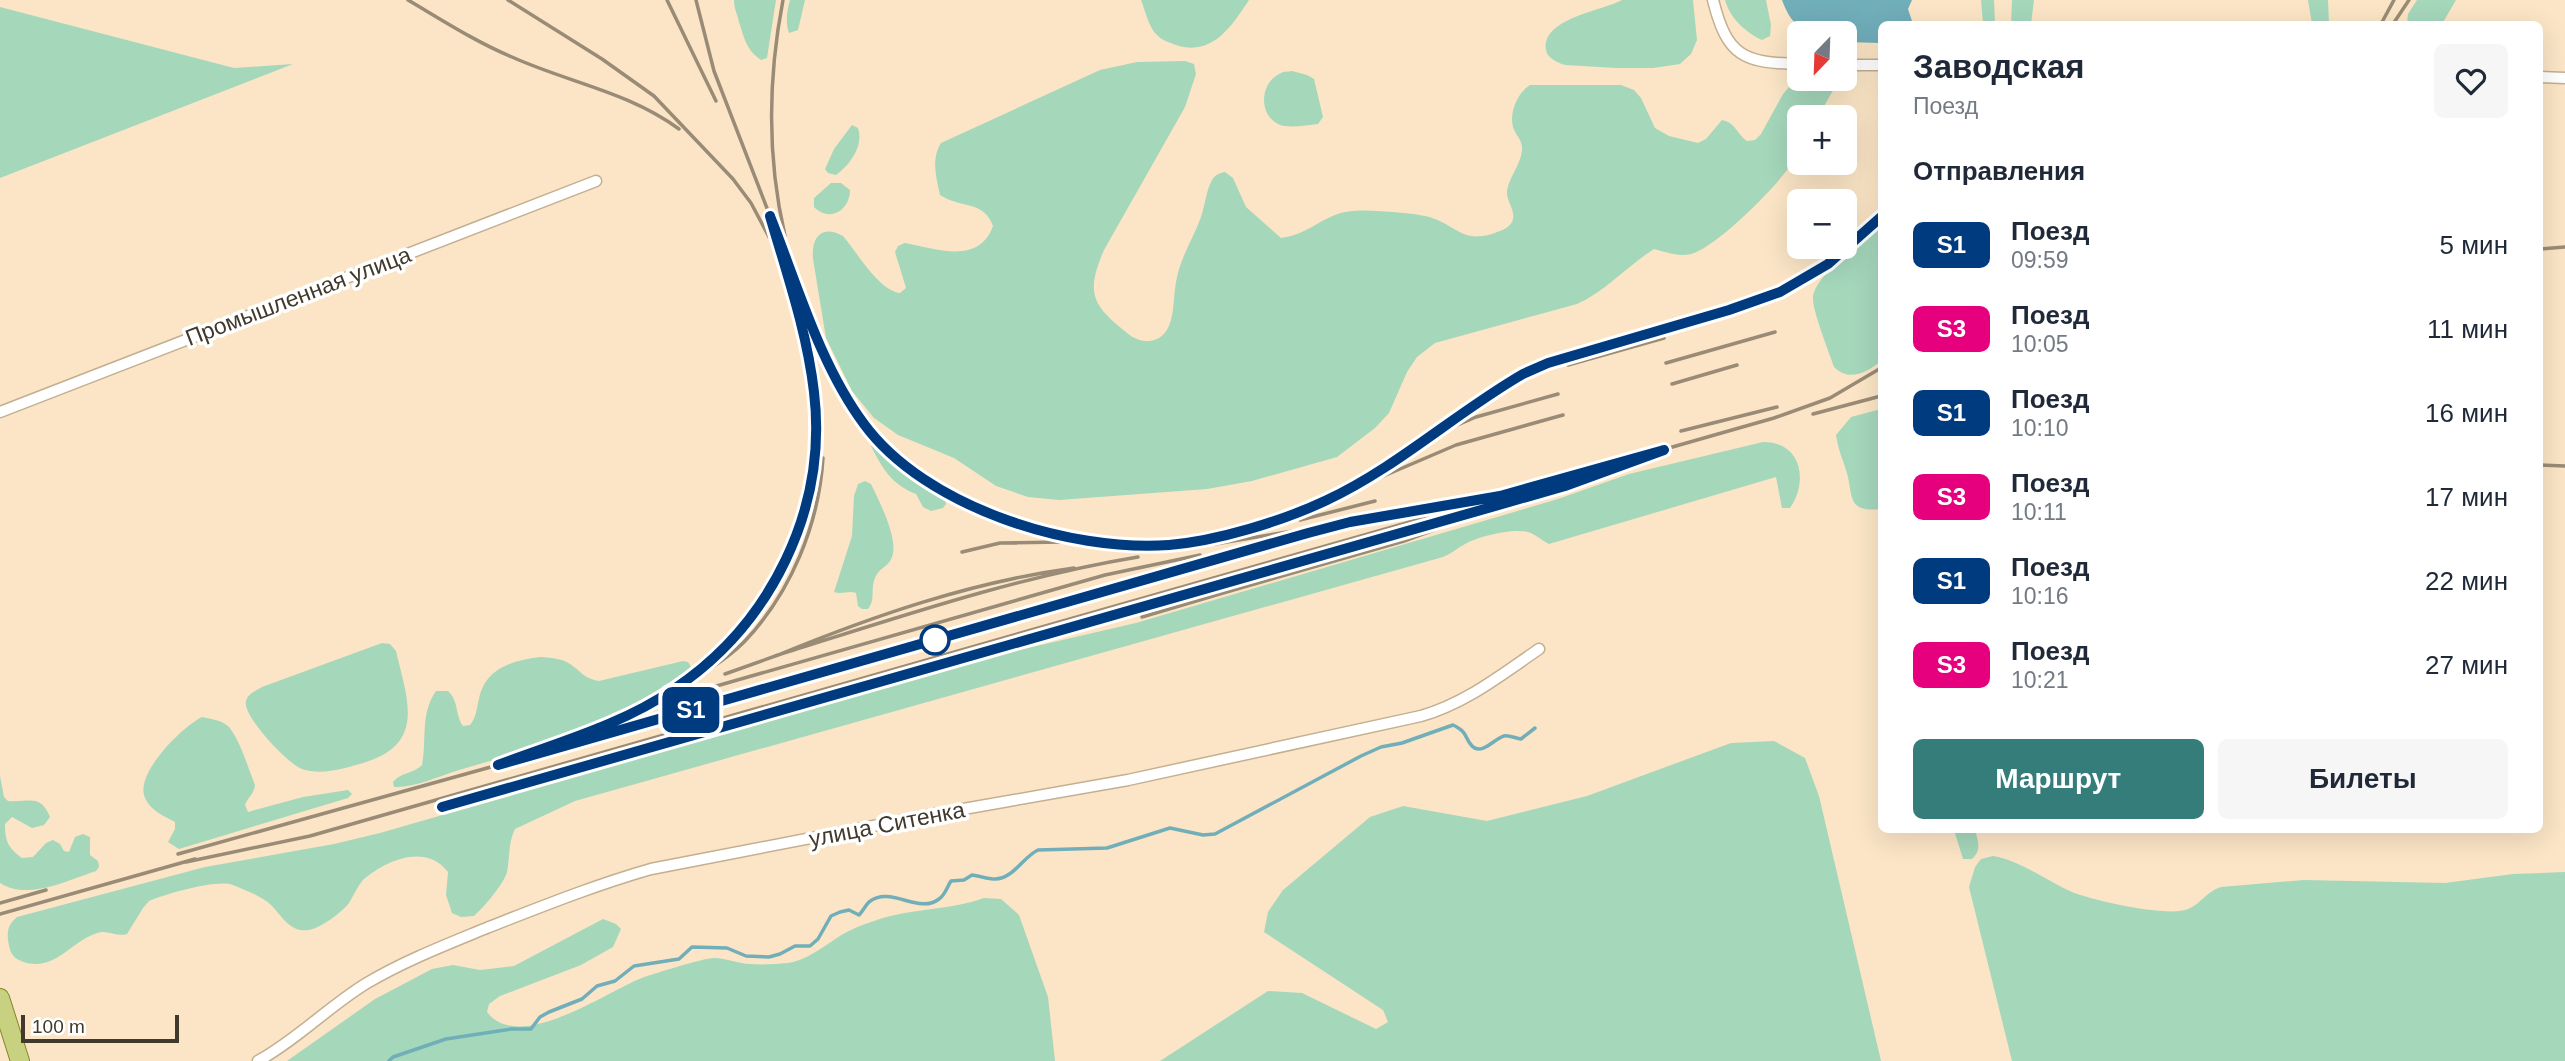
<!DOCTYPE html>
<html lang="ru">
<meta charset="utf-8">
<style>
body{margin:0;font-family:Arial,sans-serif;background:#f6f6f7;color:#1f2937;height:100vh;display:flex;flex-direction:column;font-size:26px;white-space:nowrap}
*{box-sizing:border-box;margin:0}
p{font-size:23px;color:#747a83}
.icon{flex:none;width:38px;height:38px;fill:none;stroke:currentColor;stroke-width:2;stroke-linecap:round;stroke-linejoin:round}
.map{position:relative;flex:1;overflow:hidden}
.panel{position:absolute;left:1878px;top:21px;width:665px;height:812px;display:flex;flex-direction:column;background:#fff;border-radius:10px;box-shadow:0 7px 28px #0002}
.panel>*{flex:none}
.badge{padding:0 14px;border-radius:10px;font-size:24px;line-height:46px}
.needle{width:46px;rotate:203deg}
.controls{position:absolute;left:1787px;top:21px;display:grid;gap:14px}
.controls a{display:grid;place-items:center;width:70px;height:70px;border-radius:10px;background:#fff;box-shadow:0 7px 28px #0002;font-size:35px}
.scale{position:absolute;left:21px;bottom:18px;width:158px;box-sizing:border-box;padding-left:7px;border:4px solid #41392c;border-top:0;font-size:19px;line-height:24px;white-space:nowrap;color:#41392c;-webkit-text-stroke:5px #fff;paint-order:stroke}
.map>.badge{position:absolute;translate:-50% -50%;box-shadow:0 0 0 4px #fff}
h2{padding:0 35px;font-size:26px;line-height:63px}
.round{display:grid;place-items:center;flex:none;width:74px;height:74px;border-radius:10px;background:#f6f6f7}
.headline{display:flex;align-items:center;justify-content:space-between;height:119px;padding:0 35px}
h1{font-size:33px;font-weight:700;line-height:52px}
.primary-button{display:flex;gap:14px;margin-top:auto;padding:14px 35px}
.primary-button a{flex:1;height:80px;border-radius:10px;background:#347d7b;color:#fff;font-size:28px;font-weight:700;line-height:80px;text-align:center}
.primary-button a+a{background:#f6f6f7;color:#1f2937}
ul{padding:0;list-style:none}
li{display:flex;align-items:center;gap:21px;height:84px;padding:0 35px}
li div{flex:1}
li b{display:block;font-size:26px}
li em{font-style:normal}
li .badge{min-width:77px;font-weight:700;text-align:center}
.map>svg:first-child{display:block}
</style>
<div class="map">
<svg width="2565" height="1061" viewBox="0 0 2565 1061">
<rect width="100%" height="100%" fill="#fbe5c6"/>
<path fill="#a5d7bb" d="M734,0h42l-9,58 -6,2c-15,-10 -17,-23 -22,-38 -2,-9 -5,-13 -5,-22z
M790,0h15l-7,30 -9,3c-4,-11 -2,-22 1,-33z
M1141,0h108c-17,26 -37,57 -73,45 -5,-2 -15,-5 -19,-10 -8,-7 -12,-25 -16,-35z
M1622,0h71l4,40 -6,14 -11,10 -27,4h-37l-51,-3c-11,-4 -22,-9 -19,-23 6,-25 55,-31 76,-42z
M1725,0h41l5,25 -1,11 -8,4c-17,-8 -32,-22 -37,-40z
M1981,0h13l1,24h-12z
M2012,0h22l-3,24h-20z
M2308,0h20l1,24h-17z
M2417,0h39l-14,24h-35l1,-10z
M0,7l234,61 59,-4 -293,114z
M1185,61l9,3 2,10 -11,33 -81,143c-18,42 -13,54 22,82 6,6 16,10 24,9 27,-4 22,-39 26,-59 4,-24 17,-43 25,-65 4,-12 5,-26 11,-37 3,-5 7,-7 13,-8l8,6 13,29 35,31c23,-3 34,-15 54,-23 12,-5 29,-5 42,-4 16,1 33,2 48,5 32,7 36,31 75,15 5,-2 9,-4 12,-9 5,-11 -6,-20 -5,-31 2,-14 13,-25 15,-40 1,-11 -6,-15 -9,-24 -4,-15 5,-35 17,-42h91l13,5 7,8 14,30 14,8 29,7 8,-4 16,-19c14,3 14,13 25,21l8,-1 6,-6 22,-40 14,-16 36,1 3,6 -18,32h-19c0,10 2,24 0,33 -8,25 -83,98 -108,104 -13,3 -25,-2 -37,-5 -27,17 -48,42 -77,55l-142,39 -18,14 -10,15 -18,41 -14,15 -38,29 -85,24 -45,8 -148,11 -31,-3 -32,-11 -42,-28 -56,-23 -24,-17 -22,-27 -26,-53 -13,-79c-2,-21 8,-35 30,-23 14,16 35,54 57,57l6,-5 -11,-36 3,-6 7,-3c32,6 74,22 88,-17 -9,-26 -32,-17 -53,-31 -4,-18 -9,-36 1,-52l159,-73 37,-8z
M1292,71l15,4 7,4 9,38 -5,7c-12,1 -29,5 -40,0 -20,-10 -18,-42 3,-51 3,-2 7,-1 11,-2z
M852,125l6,3c6,18 -8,37 -22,47l-8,-2 -3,-4 9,-20z
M831,183h10l9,7c0,20 -20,33 -36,17v-9z
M1881,224v137c-15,12 -32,21 -47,6 -5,-15 -21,-55 -21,-68 -1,-22 51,-59 68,-75z
M1881,409v100c-34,4 -28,-13 -34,-36 -4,-13 -9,-24 -11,-38l15,-18z
M1763,442c38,0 46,38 27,66h-8l-6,-31 -227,67c-6,-3 -12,-8 -18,-11 -13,-6 -47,2 -60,8 -10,4 -18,12 -28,16l-868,244 -60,28c-7,14 -5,28 -8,43 -3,12 -24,36 -33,44l-13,1 -9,-4 -6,-18 2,-23c-22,-29 -62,-12 -85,8 -6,7 -9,15 -14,23 -8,10 -27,24 -40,27 -19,3 -27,-14 -38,-25 -10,-9 -26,-15 -38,-20 -16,-6 -67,9 -84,16l-6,7 -16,26c-9,3 -17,-3 -26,-2 -28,6 -43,38 -74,31 -14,-4 -17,-9 -19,-23 -1,-11 1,-16 9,-23l188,-50 129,-23 46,-11 605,-175 151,-35 422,-124 71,-25z
M875,443l39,37 30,18 2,6 -3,4 -12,3 -8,-4 -7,-13c-24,-9 -34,-26 -45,-48z
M865,481l6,3c8,17 28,55 21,73 -3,10 -14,11 -17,21 -5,12 1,21 -7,31h-6l-4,-3 -2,-13c-8,-3 -14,2 -22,-1l18,-56 2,-40 4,-12z
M382,643l8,1 6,7c11,48 30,92 -30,111 -20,6 -44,14 -64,7 -14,-5 -60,-53 -56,-68 2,-8 10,-10 16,-14z
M541,657c10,1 20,1 29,7 12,8 13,14 29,17l84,-20 5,1 3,5c-40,48 -175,86 -235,104 -19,6 -42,17 -62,16l-1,-5c8,-10 20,-8 29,-17 5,-26 -2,-51 14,-74h12c11,10 7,24 15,35l7,-1c7,-9 6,-15 9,-26 6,-31 34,-39 62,-42z
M202,717c9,2 20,3 27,10 12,15 19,41 26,58 -1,9 -7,12 -10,20l3,7 55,-15 45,-7 4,4 -4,4 -169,51 -11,-7 7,-13v-7c-11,-6 -24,-11 -30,-24 -11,-24 37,-71 57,-81z
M1774,741l31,17 14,38 62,265h-721l108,-70 34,2 74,36 12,-7 -5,-12 -119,-78 4,-20 15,-22 87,-73 33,-11 84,15 100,-25 144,-53z
M0,776l4,21 4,4c21,2 32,-8 42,16l-6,8 -12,3 -20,-11 -7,7c0,17 3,24 17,34l11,-1 13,-14 7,-3 7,4 4,7 5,1 6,-15 8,-3 7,3v18l8,6 1,6 -3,4c-28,9 -68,30 -96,12z
M1954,830h21c3,11 7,20 -3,29h-9z
M1993,856c29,5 53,25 79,36 22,9 92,24 113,18 15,-4 20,-18 36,-23l83,-7 141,3 68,-9 52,-2v189h-553l-43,-174 6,-20 6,-8z
M984,898l17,1 18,16 29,82 7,64h-768l88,-62 57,-30 21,-4 27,5 34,-4 89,-47 13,5 5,5 -8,18 -32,18 -81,31 -11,8 -2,8c31,41 115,-17 150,-32 11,-5 67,-22 77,-22 13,0 24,6 37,6 11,1 25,0 37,-1 21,-3 38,-19 57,-30 9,-5 19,-9 29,-12 35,-13 74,-10 110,-23z"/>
<path fill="#70aeba" d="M1782,0h130l-4,9 5,15h-32v19l-36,-1 -1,-9c-32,0 -49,3 -62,-33z"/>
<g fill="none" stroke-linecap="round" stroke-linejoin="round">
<path stroke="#70aeba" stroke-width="3.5" d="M389,1061l4,-4 53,-18 65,-10h20l9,-12 9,-5 33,-13 15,-13 18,-5 19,-15 45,-7 13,-12 35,1 19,8 23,1 11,-3 15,-8h15l8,-7 13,-23 9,-4 9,-2 10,5c4,-4 6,-9 10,-13 22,-17 49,13 70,-3 6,-4 8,-12 12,-18l13,-1 8,-5c8,1 16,4 23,4 18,0 28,-22 43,-29l69,-2 63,-20 33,7 12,-1 146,-78 20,-9 21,-4 51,-18c16,8 10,11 19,21 10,10 23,-8 32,-10 5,-1 11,2 17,3l14,-11"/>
<g stroke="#c3af91" stroke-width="13">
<path id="street" d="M1713,0c14,56 30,63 86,64
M1844,65h37
M2539,77l26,1
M0,412l596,-231
M258,1061c40,-22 71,-55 109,-78 39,-23 81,-39 122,-56 54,-21 106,-42 162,-58l284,-55 193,-34 293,-64c45,-13 80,-41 118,-67"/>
</g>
<g stroke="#81882b" stroke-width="20">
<path id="primary" d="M0,998l20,63"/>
</g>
<use href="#street" stroke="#fff" stroke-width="10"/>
<use href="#primary" stroke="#c8d180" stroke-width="18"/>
<path stroke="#9a8b76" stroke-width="3.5" d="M408,0c34,20 68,42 104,57 55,25 117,35 167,72
M508,0l94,59 52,37 79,83 18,24 18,34
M667,0l49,101
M696,0l18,71 56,145
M783,0c-15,78 -16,158 2,236
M2381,24l13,-24
M2393,24l16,-24
M2539,249l26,-2
M1666,363l109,-31
M1568,365l96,-27 -103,21 168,-49 51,-19 48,-27 53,-47
M1672,384l65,-19
M1558,394l-82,23 -51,22 98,-65 38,-15
M1813,414l68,-18
M1681,431l96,-24
M823,458c-4,66 -32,135 -79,184 -20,20 -46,34 -71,48 17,-13 35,-25 50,-40 67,-67 102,-163 91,-258 -7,-60 -27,-118 -44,-176 26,66 52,153 95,209 16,21 37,38 59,53 86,59 190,73 291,66l209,-35
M2539,465l26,1
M1379,470l46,-31
M1372,475l-42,24 126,-54 107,-30
M1300,520l75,-19
M1242,531l-6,1 58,-18 36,-15
M962,552l38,-9 63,-1
M1074,568c-103,14 -201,48 -296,87 118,-37 238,-78 360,-98
M1223,593l181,-52 89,-33
M1142,617l81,-24 -80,14
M725,674l53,-19
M713,687l392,-112 95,-20
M673,690l-72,36 -103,39 774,-222
M178,854l320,-89
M186,862l124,-26 1464,-418 56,-20 51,-30
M0,903l46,-13
M0,914l195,-55"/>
</g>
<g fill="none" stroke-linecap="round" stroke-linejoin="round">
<g stroke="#fff" stroke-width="16">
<path id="line" d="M442,807l1123,-321 99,-36 -164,46 -150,26 -42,11 -810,232c58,-22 124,-40 176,-76 97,-65 154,-180 140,-297 -7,-60 -27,-118 -44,-176 27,68 50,149 94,208 61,83 205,128 305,121 48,-4 114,-24 158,-45 69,-32 130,-88 196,-126l25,-11 181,-53 51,-18 48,-28 53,-47"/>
</g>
<use href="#line" stroke="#003b80" stroke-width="10"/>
</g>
<circle fill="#fff" stroke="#003b80" stroke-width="3.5" cx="935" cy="640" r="14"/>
<g text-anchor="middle" stroke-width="7" stroke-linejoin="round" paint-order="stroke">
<g font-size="23" fill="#41392c" stroke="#fff">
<text transform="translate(298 296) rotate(-21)" y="8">Промышленная улица</text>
<text transform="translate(887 824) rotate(-11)" y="8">улица Ситенка</text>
</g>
</g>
</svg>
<div class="controls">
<a><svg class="needle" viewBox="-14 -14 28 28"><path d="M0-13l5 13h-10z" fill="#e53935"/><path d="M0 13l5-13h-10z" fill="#747a83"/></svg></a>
<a>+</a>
<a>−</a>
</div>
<div class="scale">100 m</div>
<b class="badge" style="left:691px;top:710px;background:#003b80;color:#fff">S1</b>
<section class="panel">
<div class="headline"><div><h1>Заводская</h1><p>Поезд</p></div><a class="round"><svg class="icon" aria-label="heart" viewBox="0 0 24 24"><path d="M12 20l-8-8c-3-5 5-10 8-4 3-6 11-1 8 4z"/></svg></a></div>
<h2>Отправления</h2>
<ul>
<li><span class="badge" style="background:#003b80;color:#fff">S1</span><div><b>Поезд</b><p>09:59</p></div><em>5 мин</em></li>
<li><span class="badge" style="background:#e6007e;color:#fff">S3</span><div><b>Поезд</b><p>10:05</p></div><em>11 мин</em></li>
<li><span class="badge" style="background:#003b80;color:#fff">S1</span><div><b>Поезд</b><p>10:10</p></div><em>16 мин</em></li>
<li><span class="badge" style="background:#e6007e;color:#fff">S3</span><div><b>Поезд</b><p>10:11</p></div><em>17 мин</em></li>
<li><span class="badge" style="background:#003b80;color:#fff">S1</span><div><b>Поезд</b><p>10:16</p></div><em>22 мин</em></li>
<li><span class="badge" style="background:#e6007e;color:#fff">S3</span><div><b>Поезд</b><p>10:21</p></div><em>27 мин</em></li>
</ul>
<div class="primary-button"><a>Маршрут</a><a>Билеты</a></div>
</section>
</div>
